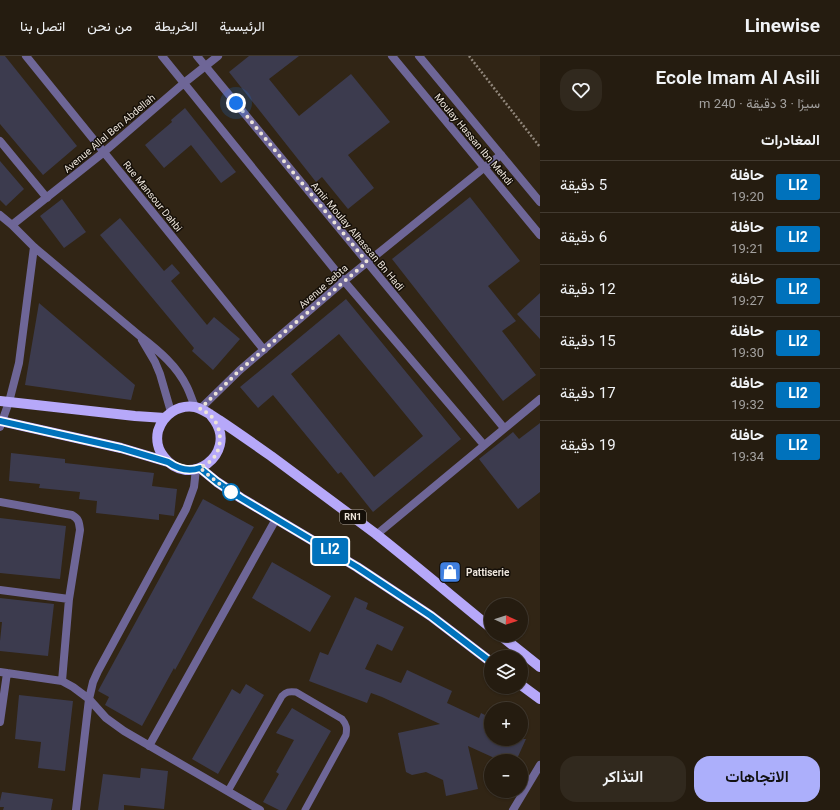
<!DOCTYPE html>
<html lang="ar">
<meta charset="utf-8">
<style>
body{margin:0;font-family:Georgia,Vazirmatn,serif;background:#31291e;color:#f1f3f6;direction:rtl;height:100vh;display:flex;flex-direction:column;font-size:15px;white-space:nowrap}
*{box-sizing:border-box;margin:0}
p{font-size:13px;color:#a3a19f}
.icon{flex:none;width:22px;height:22px;fill:none;stroke:currentColor;stroke-width:2;stroke-linecap:round;stroke-linejoin:round}
.map{position:relative;flex:1;overflow:hidden;direction:ltr}
.sheet{display:flex;flex-direction:column;background:#251c10;width:300px}
.sheet>*{flex:none}
.badge{padding:0 8px;border-radius:3px;font-size:14px;line-height:26px}
.needle{width:26px;rotate:93deg}
.fabs{position:absolute;left:484px;top:542px;display:grid;gap:8px}
.fabs a{display:grid;place-items:center;width:44px;height:44px;border-radius:50%;background:#251c10;box-shadow:0 1px 3px #0004,0 0 0 1px #423a30;font-size:20px}
.you{position:absolute;width:20px;height:20px;margin:-10px;border:3px solid #fff;border-radius:50%;background:#1a73e8;box-shadow:0 0 0 6px #1a73e833}
.map>.badge{position:absolute;translate:-50% -50%;box-shadow:0 0 0 2px #fff}
h2{padding:0 20px;font-size:15px;line-height:36px}
.round{display:grid;place-items:center;flex:none;width:42px;height:42px;border-radius:16px;background:#31291e}
.headline{display:flex;align-items:center;justify-content:space-between;height:68px;padding:0 20px}
h1{font-size:19px;font-weight:600;line-height:30px}
.button{display:flex;gap:8px;margin-top:auto;padding:8px 20px}
.button a{flex:1;height:46px;border-radius:16px;background:#acaffb;color:#111;font-size:16px;font-weight:600;line-height:46px;text-align:center}
.button a+a{background:#31291e;color:#f1f3f6}
ul{padding:0;list-style:none}
li{display:flex;align-items:center;gap:12px;height:52px;padding:0 20px;border-top:1px solid #423a30}
li div{flex:1}
li b{display:block;font-size:15px}
li em{font-style:normal}
li .badge{min-width:44px;font-weight:700;text-align:center}
header{display:flex;align-items:center;gap:24px;box-sizing:border-box;height:56px;padding:0 20px;background:#251c10;border-bottom:1px solid #423a30}
header strong{font-size:19px}
nav{display:flex;gap:22px;margin-inline-start:auto;font-size:14px}
main{display:flex;flex:1;min-height:0}
.map>svg:first-child{display:block}
</style>
<header>
<strong>Linewise</strong>
<nav><a>الرئيسية</a><a>الخريطة</a><a>من نحن</a><a>اتصل بنا</a></nav>
</header>
<main>
<section class="sheet">
<div class="headline"><div><h1>Ecole Imam Al Asili</h1><p>سيرًا · 3 دقيقة · 240 m</p></div><a class="round"><svg class="icon" aria-label="heart" viewBox="0 0 24 24"><path d="M12 20l-8-8c-3-5 5-10 8-4 3-6 11-1 8 4z"/></svg></a></div>
<h2>المغادرات</h2>
<ul>
<li><span class="badge" style="background:#0072bc;color:#fff">LI2</span><div><b>حافلة</b><p>19:20</p></div><em>5 دقيقة</em></li>
<li><span class="badge" style="background:#0072bc;color:#fff">LI2</span><div><b>حافلة</b><p>19:21</p></div><em>6 دقيقة</em></li>
<li><span class="badge" style="background:#0072bc;color:#fff">LI2</span><div><b>حافلة</b><p>19:27</p></div><em>12 دقيقة</em></li>
<li><span class="badge" style="background:#0072bc;color:#fff">LI2</span><div><b>حافلة</b><p>19:30</p></div><em>15 دقيقة</em></li>
<li><span class="badge" style="background:#0072bc;color:#fff">LI2</span><div><b>حافلة</b><p>19:32</p></div><em>17 دقيقة</em></li>
<li><span class="badge" style="background:#0072bc;color:#fff">LI2</span><div><b>حافلة</b><p>19:34</p></div><em>19 دقيقة</em></li>
</ul>
<div class="button"><a>الاتجاهات</a><a>التذاكر</a></div>
</section>
<div class="map">
<svg width="540" height="754" viewBox="0 0 540 754">
<rect width="100%" height="100%" fill="#312515"/>
<path fill="#3c3b4e" fill-rule="evenodd" d="M0,0h5l72,90 -34,29 -43,-51z
M249,0h50l-30,23 30,37 52,-42 39,48 -42,33 26,33 -26,21 -26,-32 -6,5 -87,-110z
M185,52l51,64 -15,11 -30,-38 -27,23 -19,-23 27,-23 -1,-2z
M0,105l24,28 -18,17 -6,-6z
M470,141l50,64 -32,25 28,35 -14,10 34,44 -33,26 -111,-142z
M62,143l24,33 -22,16 -24,-32z
M120,162l44,53 8,-7 8,9 -9,8 36,44 7,-8 26,22 -27,31 -21,-19 2,-3 -94,-113z
M540,237v46l-23,-25z
M346,243l115,140 -88,73 -32,-40 -3,2 -65,-79 -15,13 -18,-21zM339,278l84,102 -49,41 -83,-103z
M39,247l96,82 -4,15 -106,-15z
M540,367v69l-22,17 -39,-50 34,-27 6,7z
M11,397l54,6v4l89,10 -2,13 25,3 -3,27 -15,-2v6l-63,-7 1,-12 -18,-2 1,-7 -41,-4 1,-4 -31,-3z
M203,443l51,28 -79,143 -1,-2 -32,58 -37,-21 4,-8 -11,-6z
M0,462l66,8 -6,53 -60,-6z
M272,506l59,34 -21,36 -58,-34z
M355,541l13,6 -2,6 38,18 -12,24 -15,-7 -12,25 36,14 6,-13 45,21 -5,12 32,15 2,-5 10,5v21h35l-10,22h-15l-33,-15 10,43 -32,7 -3,-16 -17,-8 -14,3 -6,-3 -8,-39 42,-9 -58,-27 -11,-4 -4,10 -58,-22 11,-29 8,3z
M0,542l54,6 -6,52 -48,-5v-10l2,-19h-2z
M246,628l18,11 -46,79 -26,-15 40,-70 8,5z
M19,639l54,6 -8,70 -27,-3 3,-26 -26,-3z
M292,652l39,23 -45,79h-7l-16,-8 16,-28 -3,-2 18,-32 -18,-7z
M141,712l27,3 -4,38 -40,-4v5h-26l5,-36 37,4z
M2,736l51,7 -2,11h-48l1,-3h-4v-6z"/>
<g fill="none" stroke-linecap="round" stroke-linejoin="round">
<path stroke="#91877b" stroke-width="2.5" stroke-dasharray="2 2" stroke-linecap="butt" d="M469,0l71,91"/>
<path stroke="#6e6697" stroke-width="7" d="M228,735l54,-95c4,-4 7,-5 14,-4l46,27c5,6 5,9 4,16l-41,75"/>
<path stroke="#6e6697" stroke-width="8" d="M26,0l238,294
M162,0l182,225 140,164
M197,0l307,372
M0,85l47,57
M0,159l12,10 22,22 107,90c18,14 36,29 46,50 3,6 5,13 8,20
M12,169l92,-73 80,-69 34,-27
M142,284l13,22 5,12 11,38
M200,353l40,-39 104,-89 141,-114 16,-12
M0,371l9,-25 10,-39 15,-116
M0,446l72,13c7,4 7,7 8,15l-11,69 -69,-9
M376,479l164,-136
M0,616l62,9 11,6 16,12 17,19 18,13 136,79
M62,625l7,-82
M0,666l7,-49
M149,690l127,-227
M76,754l13,-111 4,-17 5,-11 88,-162 8,-22 2,-18
M513,754l27,-45"/>
<path stroke="#6e6697" stroke-width="8" d="M392,0l148,179
M419,0l121,146"/>
<path stroke="#b6a8f9" stroke-width="10" d="M0,345l135,15 30,2
M210,358c1,3 4,5 5,7 22,33 -26,69 -51,36 -6,-7 -8,-17 -6,-26 5,-16 20,-27 37,-24 9,2 17,9 24,13 18,12 35,24 52,36 35,26 70,52 105,78 39,31 77,63 115,94
M0,365l121,27 47,14
M200,412l17,14 24,16 116,69 74,49 60,46
M500,579l40,32
M521,629l19,14"/>
</g>
<g fill="none" stroke-linecap="round" stroke-linejoin="round">
<g stroke="#fff" stroke-width="9">
<path id="line" d="M0,365l121,27 47,14c10,7 20,10 32,6l17,14 24,16 116,69 74,49 60,46"/>
</g>
<use href="#line" stroke="#0072bc" stroke-width="6"/>
<path stroke="#ece4da" stroke-width="4" stroke-dasharray="0 7.2" d="M231,436l-14,-10 -17,-14c5,-3 11,-6 15,-12 8,-12 6,-30 -4,-40 -3,-3 -7,-5 -11,-7l40,-39 127,-108 -131,-159"/>
</g>
<defs>
<g id="shop-square" transform="scale(1.15)"><rect x="-9" y="-9" width="18" height="18" rx="4" fill="#3f7fe0" stroke="#150f08"/><path d="M-5-2.5h2.3a2.7 3.5 0 0 1 5.4 0H5L5.5 6h-11ZM-1.5-2.5h3a1.5 2.3 0 0 0-3 0Z" fill="#fff"/></g>
</defs>
<g fill-rule="evenodd">
<use href="#shop-square" x="450" y="516"/>
</g>
<circle fill="#fff" stroke="#0072bc" stroke-width="2" cx="231" cy="436" r="8"/>
<g text-anchor="middle" stroke-width="3" stroke-linejoin="round" paint-order="stroke">
<rect fill="#150f08" stroke="#aca49b" stroke-width="1" x="340" y="454" width="26" height="14" rx="3"/>
<g font-size="9" font-weight="bold" fill="#ece4da">
<text x="353" y="464">RN1</text>
</g>
<g font-size="10" fill="#ece4da" stroke="#150f08">
<text transform="translate(109 77) rotate(-40)" y="4">Avenue Allal Ben Abdellah</text>
<text transform="translate(474 83) rotate(50)" y="4">Moulay Hassan Ibn Mehdi</text>
<text transform="translate(153 140) rotate(51)" y="4">Rue Mansour Dahbi</text>
<text transform="translate(358 180) rotate(50)" y="4">Amir Moulay Alhassan Bn Hadi</text>
<text transform="translate(323 230) rotate(-41)" y="4">Avenue Sebta</text>
</g>
<g font-size="10" font-weight="bold" fill="#ece4da" stroke="#150f08" text-anchor="start">
<text x="466" y="520">Pattiserie</text>
</g>
</g>
</svg>
<div class="fabs">
<a><svg class="needle" viewBox="-14 -14 28 28"><path d="M0-13l5 13h-10z" fill="#e53935"/><path d="M0 13l5-13h-10z" fill="#a3a19f"/></svg></a>
<a><svg class="icon" aria-label="layers" viewBox="0 0 24 24"><path d="M12 4l9 5-9 5-9-5zM3 14l9 5 9-5"/></svg></a>
<a>+</a>
<a>−</a>
</div>
<div class="you" style="left:236px;top:47px"></div>
<b class="badge" style="left:330px;top:495px;background:#0072bc;color:#fff">LI2</b>
</div>
</main>
